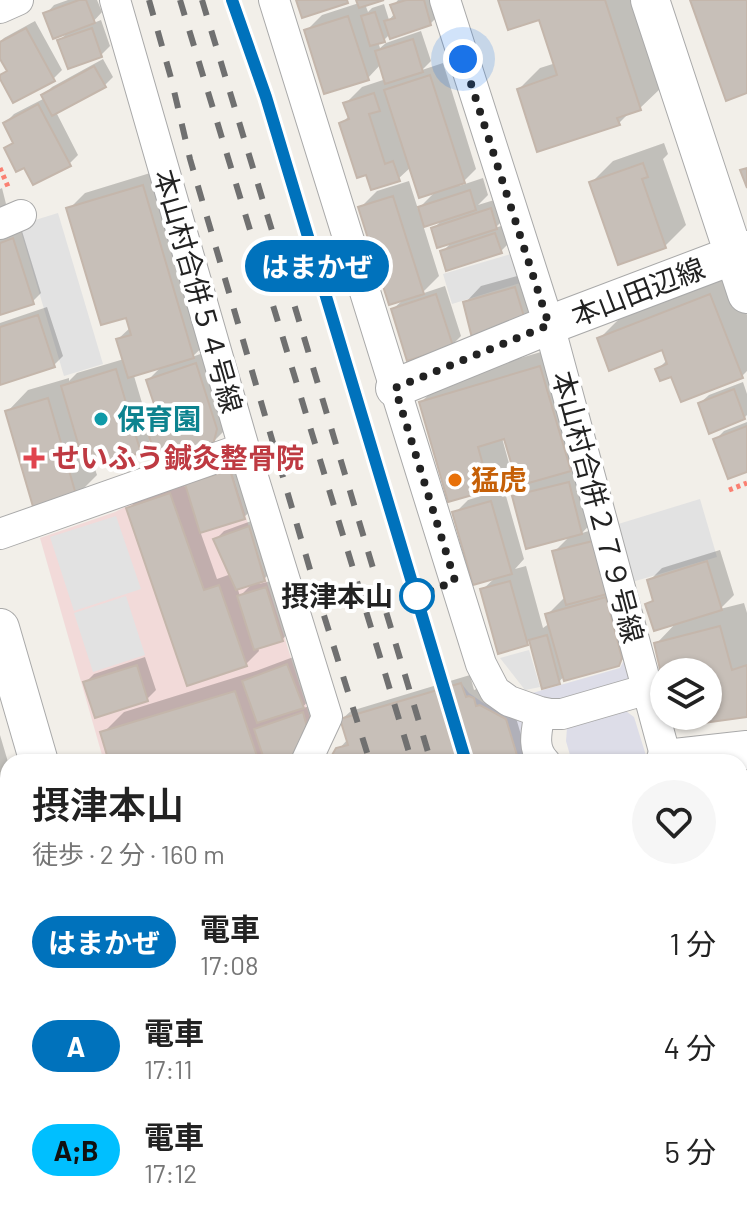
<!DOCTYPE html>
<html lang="ja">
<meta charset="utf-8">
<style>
body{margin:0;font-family:Barlow,"Noto Sans JP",sans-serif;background:#f6f6f6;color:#222;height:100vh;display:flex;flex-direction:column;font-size:30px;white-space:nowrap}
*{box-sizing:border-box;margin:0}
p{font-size:26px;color:#767676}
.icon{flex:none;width:44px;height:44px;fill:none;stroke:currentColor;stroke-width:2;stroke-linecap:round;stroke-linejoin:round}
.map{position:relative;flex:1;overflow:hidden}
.sheet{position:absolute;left:0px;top:754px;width:748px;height:464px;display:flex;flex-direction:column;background:#fff;border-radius:24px 24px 0 0;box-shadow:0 2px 6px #0004}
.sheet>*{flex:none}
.badge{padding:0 16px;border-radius:26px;font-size:28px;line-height:52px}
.tools{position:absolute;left:650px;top:658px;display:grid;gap:16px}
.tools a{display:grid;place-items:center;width:72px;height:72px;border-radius:50%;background:#fff;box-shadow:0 2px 6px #0004;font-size:40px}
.you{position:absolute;width:40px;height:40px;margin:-20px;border:6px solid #fff;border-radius:50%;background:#1a73e8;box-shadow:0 0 0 12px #1a73e833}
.map>.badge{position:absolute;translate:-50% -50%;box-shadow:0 0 0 4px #fff}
.round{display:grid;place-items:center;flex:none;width:84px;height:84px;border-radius:42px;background:#f6f6f6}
.overview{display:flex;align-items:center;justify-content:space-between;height:136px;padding:0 32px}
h1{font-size:38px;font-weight:600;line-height:60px}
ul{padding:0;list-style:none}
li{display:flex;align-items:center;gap:24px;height:104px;padding:0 32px}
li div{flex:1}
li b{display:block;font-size:30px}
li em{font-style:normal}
li .badge{min-width:88px;font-weight:700;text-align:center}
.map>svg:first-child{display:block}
</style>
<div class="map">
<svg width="747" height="1218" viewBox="0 0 747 1218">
<rect width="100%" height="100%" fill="#f2efe9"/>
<path fill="#f2dad9" d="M229,464l85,266 -14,32h-196l-64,-224 75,-26 40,-20z
M0,833l8,28v349h98l2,8h-108z
M231,1210h233l3,8h-234z"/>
<path fill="#e2e2e2" d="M58,213l45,151 -39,12 -45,-151z
M511,254l9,29 -68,21 -9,-30z
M700,499l17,58 -85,25 -17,-57z
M116,516l25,73 -67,22 -24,-74z
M126,596l19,59 -52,17 -19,-59z
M529,650l11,37 -15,3 -25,-32z"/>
<path fill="#dddde8" d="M626,656l7,22 -72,27 -39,-9 98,-28z
M461,683l8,10 13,9 19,11 28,9 3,40h-13l-13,-43 -26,-14 -4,1 -2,-8 -5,-2 -3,1z
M623,709l11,8 14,45h-76l-6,-21 1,-13z
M740,845l7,18v58l-7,-18z"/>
<path fill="#0003" fill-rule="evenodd" d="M68,0h29l5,12 -11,12 10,-4 9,26 -9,9 -32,11 -9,-26 10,-10 -24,-16 8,-9z
M358,0h20l-13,4 3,8 4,-4 12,-4 5,16 6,-7 -2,-7 5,-6h36l5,15 -9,9 -40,10 -6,6 -6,2 2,6 6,-5 35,-12 10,30 -9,9 21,-7 33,106 -17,17 24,-8 5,17 -10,10 26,-8 5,17 -14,14 9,-3 6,17 -9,9 -59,1 11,-11 -20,-12 11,-11 -21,7 16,51 -18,18 24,-8 16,50 -9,9 -59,-36 11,-10 -44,-91 17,-17 32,-10 9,28 19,-19 -26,-23 -13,12 -30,-7 -26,-49 8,-8 -4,-12 16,-16 24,-8 -5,-15 -13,14 -62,-47 16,-16 37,-12z
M500,0h132l29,88 -22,21 -9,3 -12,12 -99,-35 21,-21 16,-5 -15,-46z
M35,21l27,49 -9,9 -52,-3 7,-7 -8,-14v-13l4,-4z
M103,59l10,18 -8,8 -49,27 22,43 -9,9 -44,1 -19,-16 8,-8 -9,-18 9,-9 31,-16 -2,-2 9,-9z
M664,143l4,11 -5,5 23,66 -21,21 -73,-64 21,-21z
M160,170l50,170 -18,17 17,-6 16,79 -13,13 -60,-4 -12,12 -47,12 4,12 -21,21 -69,-84 21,-22 41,-12v3l8,-8 47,-14 -6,-20 13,-12 -4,-11 -58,-107 16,-16zM163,365l-15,15 11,33 -11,10 -14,-47z
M2,188l4,16 -6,6v-21z
M22,231l19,62 -9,9 -32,11v-75z
M532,272l9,33 -16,16 -60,-18 16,-17z
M732,275l15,40v56l-5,5 -85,-6 11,-11 -5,-11 -64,-9 21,-21z
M47,307l16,49 -9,9 -54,18v-60z
M561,346l41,166 -20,21 27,-8 30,118 -21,21 -54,12 -5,6 -16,4 -12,-47 -4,4 -45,-53 14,-13 -41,-64 13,-13 36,-11 20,70 -9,10 11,-3 17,62 7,-5 -3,-8 19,-19 -12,-44 16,-16 -55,-39 16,-17 -26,-44 -3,2 8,29 -21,21 -68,-86 22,-21z
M743,382l4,12v21l-3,3 -44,-15 9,-8z
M747,422v48l-32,-30 9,-9z
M239,463l14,46 -9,8 -44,14 17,48 14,-5 -16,-34 9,-9 33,-12 16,51 -14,14 16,-4 15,51 -8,9 -24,7 1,4 -13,13 -118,-155 13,-13 42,-15 2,6 11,-11zM254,582l-14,14 -3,-9z
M720,550l14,45 -14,14 24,-6 3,10v102l-58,8 -9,-7h28v-44h-44v6l-8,-34 22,-23 -30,-16 6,-7 -5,-17 13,-13z
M296,656l15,42 -10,11 11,-4 4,16 -16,41h-189l-8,-29 21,-21 132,-41z
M145,657l11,33 -9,9 -61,-17 8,-8z
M470,675l4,15 5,-2 35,23 15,51h-198l7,-12 10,-11 -6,-20 9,-8z
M0,735l8,27v11l-8,8z
M0,787l8,24v164l-8,3z
M747,789v68l-7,-18v-43z
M8,1014v39l-4,2 2,6h2v149h109l-5,5 17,-5 2,6 -2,2h-122l7,-7 -10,4 -4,-12v-43l2,-2 -2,-5v-134z
M747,1088v130h-10l7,-9 -4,-11v-107z
M307,1210h92l3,8h-118z
M436,1210h38l2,8h-64z
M662,1210h49l2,8h-49z"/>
<path fill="#c7bfb8" stroke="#c4b6ab" stroke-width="2" d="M79,0h7l9,23 -42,16 -10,-26z
M296,0h51l1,3 -46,15z
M356,0h28l-25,8z
M406,0h18l7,25 -41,14 -6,-18 11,-3 -5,-13z
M498,0h107l36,110 -24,8 3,7 -83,27 -20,-63 40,-14 -18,-55 -31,10z
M690,0h57v93l-21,8z
M375,12l10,30 -15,4 -9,-30z
M348,16l21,64 -45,14 -20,-64z
M26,28l29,53 -42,22 -13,-24v-4l7,-4 -7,-12v-17z
M92,28l10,29 -34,12 -11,-29z
M413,39l10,33 -38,12 -10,-33z
M94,66l12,21 -54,29 -11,-21z
M430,75l35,108 -46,15 -35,-108z
M374,93l6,18 -11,3 16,50 8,-3 7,20 -29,9 -5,-15 -9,3 -18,-55 10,-4 -6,-16z
M38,104l33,62 -38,19 -9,-17 -8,4 -12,-24 9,-5 -10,-20z
M643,163l5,14 -6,2 24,69 -48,17 -29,-83z
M747,168v20l-7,-18z
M143,185l51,173 -66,20 -12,-39 15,-4 -5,-17 -25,7 -35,-117z
M470,190l6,20 -52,17 -6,-20z
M393,196l31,98 -35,11 -31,-98z
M491,208l6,21 -60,19 -6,-20z
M495,233l7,20 -56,18 -6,-20z
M13,238l21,66 -34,11v-72z
M515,287l11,36 -54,15 -9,-36z
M436,294l17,52 -46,15 -16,-52z
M710,294l33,84 -62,24 -10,-25 -11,4 -5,-12 12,-5 -5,-14 -53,21 -12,-33z
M38,315l17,52 -55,18v-58z
M196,363l21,66 -4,16 -55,18 -13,-39 14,-5 -13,-39z
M540,366l31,105 -53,15 -14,-47 -26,8 12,43 -42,12 -29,-100z
M116,369l25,84 -56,14 -24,-81z
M734,389l11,30 -36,15 -11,-31z
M48,398l29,100 -43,12 -29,-99z
M747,426v46l-19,7 -15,-40z
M230,470l15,49 -45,14 -15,-49z
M569,482l13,52 -56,15 -14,-53z
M170,493l34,97 15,-5 28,81 -60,20 -61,-178z
M491,501l21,73 -39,11 -21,-73z
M249,526l16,55 -29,9 -23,-51z
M593,541l14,53 -41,11 -14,-54z
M707,561l15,49 -68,21 -9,-27 8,-3 -6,-21z
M510,581l18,64 -30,9 -18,-65z
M266,587l17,54 -29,9 -17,-54z
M606,597l16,61 -3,8 -55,15 -19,-67z
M720,626l12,44 15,-5v52l-58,8 -13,-9h32v-44h-44v15l-10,-44z
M547,635l13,49 -18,5 -13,-49z
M287,664l17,44 -47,15 -15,-42z
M137,665l11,36 -53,17 -12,-36z
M461,683l5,14 3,-1 5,2 2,8 4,-1 26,14 13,43h-191l8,-14 12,-3 -8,-26z
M235,691l24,71h-150l-9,-30z
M303,712l5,19 -12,31h-31l-11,-33z
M747,799v63l-7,-18v-43z
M0,839l8,28v56l-7,3z
M0,923l8,23v31l-8,2z
M8,1019v36l-6,2 -2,-5v-31z
M8,1072v33l-8,3v-33z
M747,1102v116h-12l-1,-2 10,-3 -4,-9v-99z
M8,1107v53l-7,3 -1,-53z
M8,1163v47h16l-21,7 -3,-7v-44z
M33,1210h16l3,8h-44z
M51,1210h49l2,8h-48z
M237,1210h57l-22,8h-32z
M336,1210h42l3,8h-69z
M660,1210h40l3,8h-41z"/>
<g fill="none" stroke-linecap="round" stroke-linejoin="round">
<g stroke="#a9a9a9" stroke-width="32">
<path id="minor" d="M115,0l129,448 83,269 -21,45
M274,0l207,664 14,27 14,10 31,11 10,2h12l86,-25
M445,0l104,325 118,437
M0,8l18,-8
M0,224l21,-9
M0,534l244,-86
M540,712c-3,18 -9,36 5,50
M740,950l7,18
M0,998l8,-4
M482,1210l3,8
M640,1210l3,8"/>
</g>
<g stroke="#a9a9a9" stroke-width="40">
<path id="tertiary" d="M650,0l97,294
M395,388l154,-63 198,-75
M0,628l39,134
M666,759l81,-9
M167,1210l2,8"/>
</g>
<path stroke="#fa8072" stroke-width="5" stroke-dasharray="4 4" stroke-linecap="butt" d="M0,168l9,21
M729,490l18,-7"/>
<use href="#minor" stroke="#fff" stroke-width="30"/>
<use href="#tertiary" stroke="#fff" stroke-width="38"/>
<path stroke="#707070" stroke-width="6" stroke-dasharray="16 16" stroke-linecap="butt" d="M149,0l22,78 19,81 126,431 54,172
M180,0l232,762
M202,0l75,247 154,515
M232,0l34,97 201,665
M518,1210l2,8
M545,1210l2,8
M564,1210l3,8
M600,1210l3,8"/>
</g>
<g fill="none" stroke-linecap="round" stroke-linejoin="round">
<g stroke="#fff" stroke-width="18">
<path id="line" d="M232,0l34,97 200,665"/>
</g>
<use href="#line" stroke="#0072bc" stroke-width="12"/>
<path stroke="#222" stroke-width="8" stroke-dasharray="0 14.4" d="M417,596l38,-15 -60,-193 154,-63 -86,-266"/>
</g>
<circle fill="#0f9aa8" stroke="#fff" stroke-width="3" cx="101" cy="419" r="8"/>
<path fill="#e0444e" stroke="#fff" stroke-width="3" d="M30 446h8v8h8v8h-8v8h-8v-8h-8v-8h8z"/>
<circle fill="#e8710a" stroke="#fff" stroke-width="3" cx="455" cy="480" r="8"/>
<circle fill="#fff" stroke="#0072bc" stroke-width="4" cx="417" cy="596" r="16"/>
<g text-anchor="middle" stroke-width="8" stroke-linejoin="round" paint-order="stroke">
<g font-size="28" fill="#222" stroke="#fff">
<text transform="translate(198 291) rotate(74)" y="10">本山村合併５４号線</text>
<text transform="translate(638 292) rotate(-21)" y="10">本山田辺線</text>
<text transform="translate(598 507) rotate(75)" y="10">本山村合併２７９号線</text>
</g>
<g font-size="28" font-weight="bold" fill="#0d838f" stroke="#fff" text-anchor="start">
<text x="117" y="429">保育園</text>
</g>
<g font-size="28" font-weight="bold" fill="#be3a42" stroke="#fff" text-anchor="start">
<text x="52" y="468">せいふう鍼灸整骨院</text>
</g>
<g font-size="28" font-weight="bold" fill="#c56008" stroke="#fff" text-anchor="start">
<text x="471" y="490">猛虎</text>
</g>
<g font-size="28" font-weight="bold" fill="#222" stroke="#fff" text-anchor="end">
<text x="393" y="606">摂津本山</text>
</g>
</g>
</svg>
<div class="tools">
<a><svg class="icon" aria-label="layers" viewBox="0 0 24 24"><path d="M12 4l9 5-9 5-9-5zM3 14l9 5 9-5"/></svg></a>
</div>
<div class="you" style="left:463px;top:59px"></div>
<b class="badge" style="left:317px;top:266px;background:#0072bc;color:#fff">はまかぜ</b>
<section class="sheet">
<div class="overview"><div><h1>摂津本山</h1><p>徒歩 · 2 分 · 160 m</p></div><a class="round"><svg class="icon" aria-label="heart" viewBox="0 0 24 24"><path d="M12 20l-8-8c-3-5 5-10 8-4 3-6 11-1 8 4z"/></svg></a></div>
<ul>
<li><span class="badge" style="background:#0072bc;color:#fff">はまかぜ</span><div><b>電車</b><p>17:08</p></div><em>1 分</em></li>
<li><span class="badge" style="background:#0072bc;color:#fff">A</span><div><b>電車</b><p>17:11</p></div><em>4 分</em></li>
<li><span class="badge" style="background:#00bfff;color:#111">A;B</span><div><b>電車</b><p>17:12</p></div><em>5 分</em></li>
</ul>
</section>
</div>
